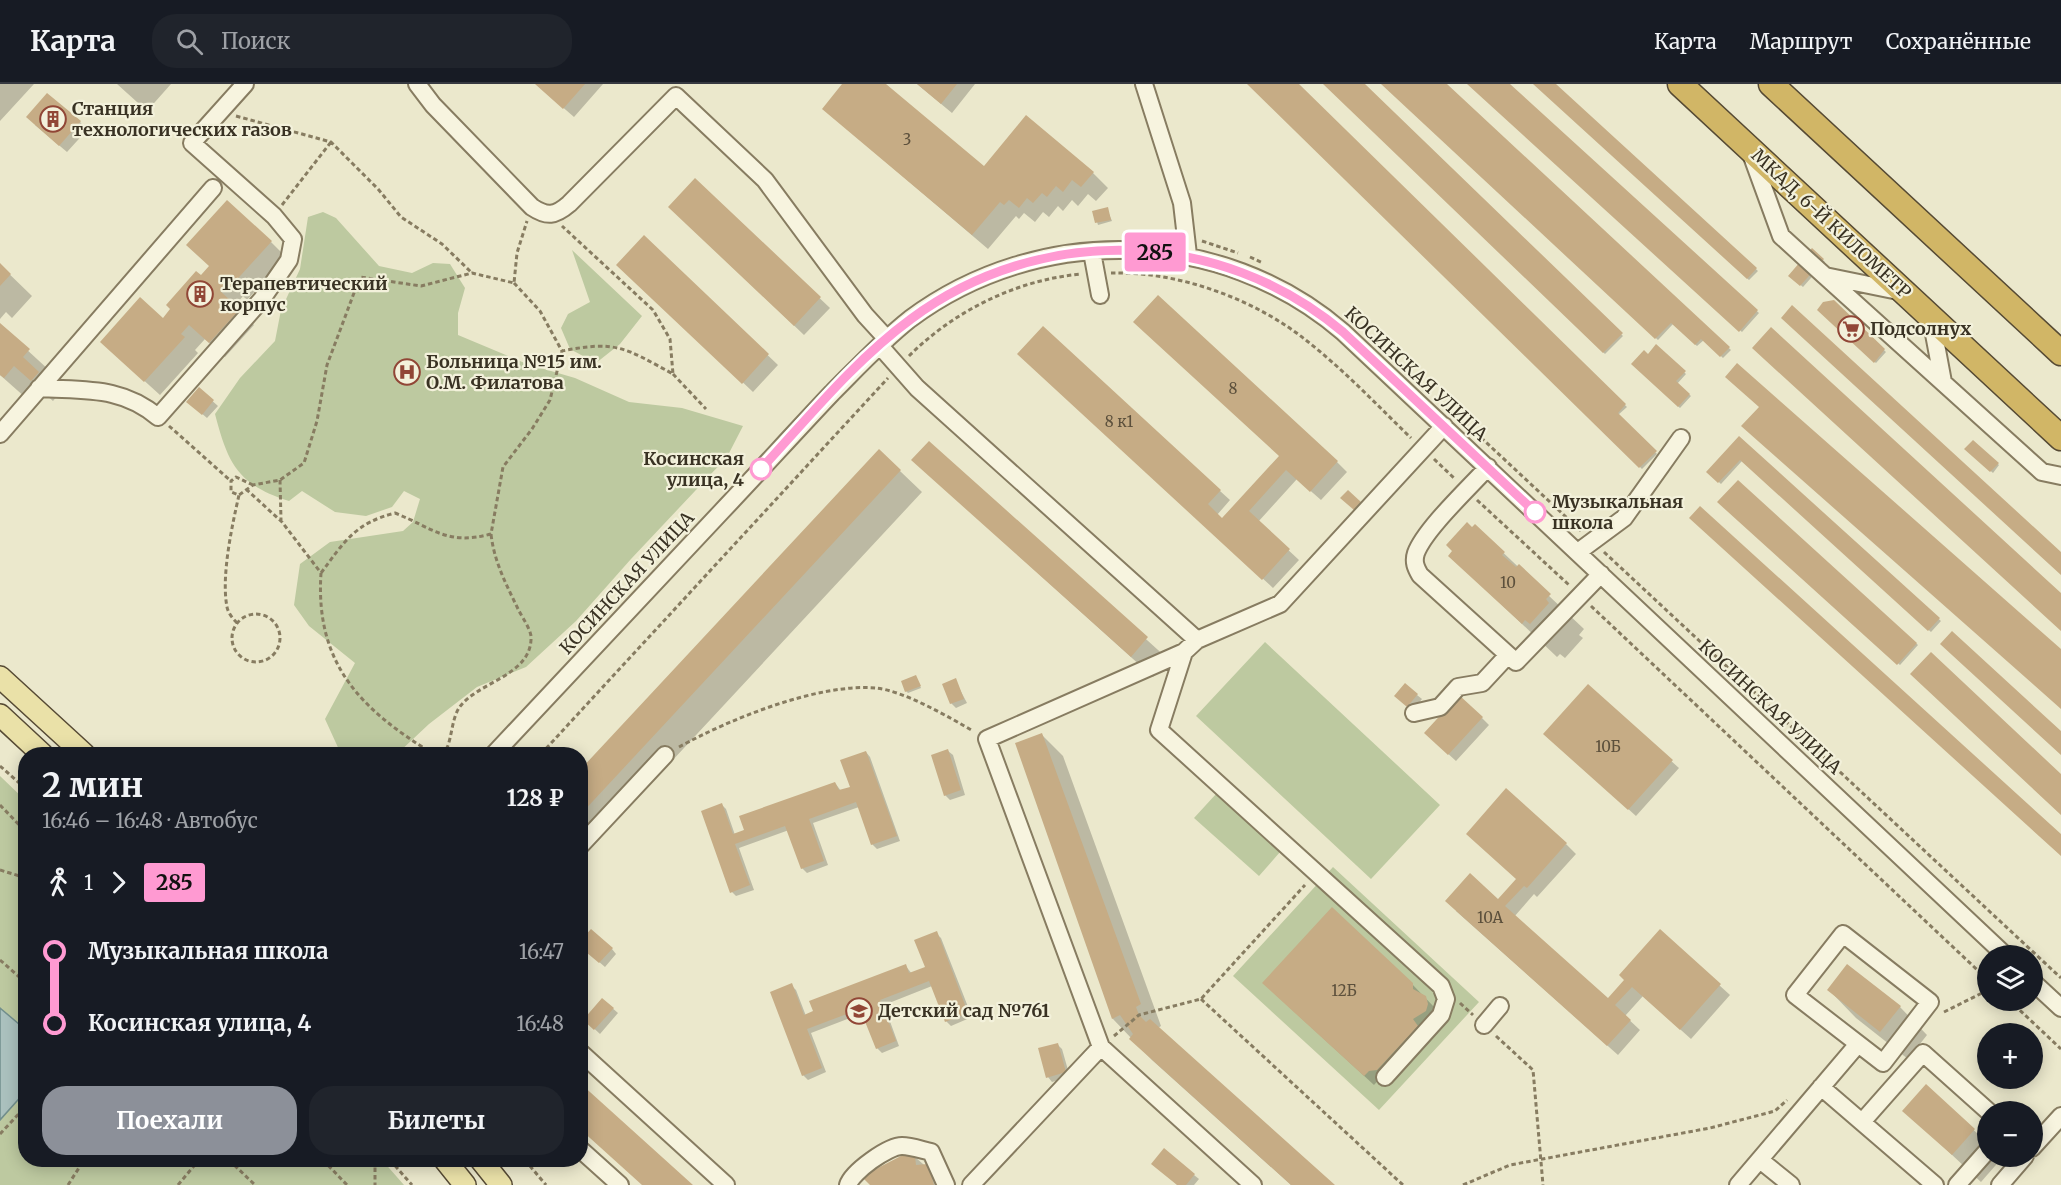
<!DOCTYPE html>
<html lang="ru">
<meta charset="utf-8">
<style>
body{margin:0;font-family:Merriweather,serif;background:#20242c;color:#f1f3f6;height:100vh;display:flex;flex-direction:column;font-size:22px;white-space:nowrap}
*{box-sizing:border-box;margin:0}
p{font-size:20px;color:#9ea1a6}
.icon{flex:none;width:33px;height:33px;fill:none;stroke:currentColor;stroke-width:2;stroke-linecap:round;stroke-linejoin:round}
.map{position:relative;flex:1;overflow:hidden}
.side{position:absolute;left:18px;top:663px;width:570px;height:420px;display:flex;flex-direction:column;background:#171b24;border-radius:24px;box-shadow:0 3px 15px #0003}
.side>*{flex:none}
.badge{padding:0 12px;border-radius:4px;font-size:21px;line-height:39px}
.fabs{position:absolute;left:1977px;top:861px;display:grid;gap:12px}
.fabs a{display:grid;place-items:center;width:66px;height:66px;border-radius:50%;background:#171b24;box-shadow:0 3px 15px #0003;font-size:30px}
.map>.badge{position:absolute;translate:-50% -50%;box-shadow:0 0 0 3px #fff}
.legs{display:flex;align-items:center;gap:9px;height:66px;padding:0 24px;font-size:20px}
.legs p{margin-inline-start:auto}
.overview{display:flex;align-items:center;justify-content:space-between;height:102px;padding:0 24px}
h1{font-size:33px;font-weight:700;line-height:45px}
.primary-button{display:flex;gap:12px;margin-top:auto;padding:12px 24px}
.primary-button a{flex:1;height:69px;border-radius:24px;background:#8c9099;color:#fff;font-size:24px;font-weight:700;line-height:69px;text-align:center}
.primary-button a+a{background:#20242c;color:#f1f3f6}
ul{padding:0 24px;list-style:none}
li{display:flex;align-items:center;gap:21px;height:72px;font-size:22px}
li i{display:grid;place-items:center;width:9px;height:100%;margin:0 8px;background:currentColor}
li i::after{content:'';width:15px;height:15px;margin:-8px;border:4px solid;border-radius:50%;background:#171b24}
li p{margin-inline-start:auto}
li:first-child i{background:linear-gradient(#0000 50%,currentColor 0)}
li:last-child i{background:linear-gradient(currentColor 50%,#0000 0)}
header{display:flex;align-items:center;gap:36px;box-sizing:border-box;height:84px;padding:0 30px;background:#171b24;border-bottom:2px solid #363941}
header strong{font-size:28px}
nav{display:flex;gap:33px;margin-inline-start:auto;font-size:21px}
.search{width:420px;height:54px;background:#20242c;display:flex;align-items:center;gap:15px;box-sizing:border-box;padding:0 21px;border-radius:24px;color:#9ea1a6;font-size:22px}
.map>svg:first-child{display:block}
</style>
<header>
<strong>Карта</strong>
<div class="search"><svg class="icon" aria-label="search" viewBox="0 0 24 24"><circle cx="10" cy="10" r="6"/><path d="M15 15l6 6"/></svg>Поиск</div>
<nav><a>Карта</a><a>Маршрут</a><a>Сохранённые</a></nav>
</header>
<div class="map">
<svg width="2061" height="1101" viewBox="0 0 2061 1101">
<rect width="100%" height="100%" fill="#ebe8cc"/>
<path fill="#bdc9a0" d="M323,128l13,6 43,48 33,7 21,-10 17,1 15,24 -7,25v22l69,29 48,14 54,24 53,6 61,18 -16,31 -96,102 -55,62 -50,46 -49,20 -48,37 -32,30h-56l-16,-35 30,-56 -46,-37 -15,-21 6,-41 30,-22 73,-11 10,-9 7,-23 -16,-8 -12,16 -26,9 -31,-4 -33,-21 -13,10c-51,-16 -61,-37 -74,-87l25,-36 35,-37 6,-31 19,-41 8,-52z
M572,166l70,66 -22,28 -24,19 -26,-14 -9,-21 7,-14 22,-12z
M1265,558l175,163 -69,74 -175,-163z
M0,692l25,24 1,360h356l22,25h-404z
M1216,710l64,58 -21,24 -65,-58z
M1333,783l146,135 -100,108 -146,-134z"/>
<path fill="#abc1be" stroke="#728f8d" stroke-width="1.5" d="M0,924l26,22 -1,62 -25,28z"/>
<path fill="#0003" d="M0,0h34l-34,37z
M117,0h54l-24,27z
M536,0h67l-29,33z
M844,0h40l100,84 109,5 15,15 -12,13 -8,-7 -10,12 -6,-6 -9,11 -5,-5 -9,11 -6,-5 -8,10 -11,-9 -5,6 -3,-3 -28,33 -164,-140z
M917,0h58l-23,29z
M1249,0h48l330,323 -9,8 39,39 -15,15z
M1326,0h36l261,252 -18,18z
M1383,0h62l286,266 -8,8 -19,-18 -7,6 -24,-22 -15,16z
M1469,0h39l251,229 -17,19z
M1535,0h19l204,187 -9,9z
M80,38l7,8 -20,22 -32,-27z
M695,96l135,128 -26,27 -124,-118z
M1107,125l5,12 -14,4 -4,-13z
M644,153l134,128 -25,27 -125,-118z
M271,158l15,15 -39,43 -4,-4 -8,10 19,19 -29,32 -20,-18 -10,11 3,3 -38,42 -43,-39 46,-36 38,-43z
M1812,166l13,12 -22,25 -13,-11z
M0,181l32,31 -20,22 -6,-6 -6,7z
M1833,217l53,51 -10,11 -57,-53z
M0,241l50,46 9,23 -6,7 -17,-15 -10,12 -26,-23z
M1656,262l30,28 -9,10 14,12 -11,12 -47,-44 15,-8z
M1029,280l191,127 10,9 -13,15 5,5 58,-64 57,6 10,10 -26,28 -24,-21 -39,43 41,38 -26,28z
M199,305l19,17 -11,12 -14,-12z
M1739,354l202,183 -10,11 -189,-171 -21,23 -13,-12z
M1973,358l26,23 -6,8 -27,-24z
M929,359l239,216 -15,18 -240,-217z
M879,367l43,41 -331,356 -11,-10v-65z
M1738,398l180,163 -18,20 -181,-163z
M1475,442l109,103 -5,6 4,3 -18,20 -5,-4 -3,3 -107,-101z
M916,593l5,11 -13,5 -2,-2z
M955,596l12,23 -11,5 -5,-5z
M1588,603l91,81 -43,48 -83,-75z
M1417,611l5,4 -9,11 -12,-10z
M1482,634l7,7 -33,36 -23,-21z
M1042,651l21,21 98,270 -3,2 174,157h-41l-139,-125 -39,-41 -96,-275z
M948,667l5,4 12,40 -15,5 -5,-5z
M866,668l4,5 30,84 -23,8 -5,-5 -13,-37 -46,16 15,42 -21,8 -5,-5 -13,-38 -50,18 15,42 -18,6 -4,-4 -10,-87 4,4 9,26 100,-52 6,8 11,-4z
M1566,760l10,10 -39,43 -3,-3 -20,23 94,83 18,-20 34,-49 70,64 -39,44 -48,-43 -18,20 15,14 -22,25 -162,-144 42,-10z
M936,849l5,5 31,79 -21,9 -5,-5 -14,-35 -48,19 15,41 -17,7 -5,-5 -14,-35 -52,20 15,39 -18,8 -5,-5 -12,-90 5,5 10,26 99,-51 7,9 15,-6z
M584,865h28l4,5 -11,13z
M1412,900l23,24 2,7 -63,70 -100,-92z
M1829,906l71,17 27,28 -19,24 -52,-41z
M603,916l15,13 -18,21 -15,-14z
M1057,960l5,5 8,28 -18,5 -4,-5z
M1926,1003l62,56v13l14,2 -21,24 -76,-71z
M915,1073l32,28h-75z
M1194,1091l5,4 -5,6h-16z"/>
<path fill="#c6ac85" d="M535,0h50l-22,25z
M842,0h44l98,82 42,-51 68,57 -13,15 -9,-7 -9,12 -7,-6 -9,11 -5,-4 -9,10 -6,-5 -8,10 -10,-8 -5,5 -4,-3 -28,33 -150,-126z
M917,0h40l-16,20z
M1247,0h52l327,320 -8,9 39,38 -18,17z
M1323,0h42l258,249 -20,20z
M1381,0h66l283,263 -10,10 -19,-18 -6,6 -24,-22 -16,16z
M1467,0h43l248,226 -19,22z
M1533,0h23l201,184 -10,11z
M47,9l34,28 -22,25 -33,-29z
M695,94l126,119 -27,29 -126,-119z
M227,116l45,41 -41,45 -3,-3 -8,8 20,18 -31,34 -20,-18 -8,9 4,3 -41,45 -44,-40 40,-45 23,21 7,-9 -4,-4 30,-34 5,4 8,-9 -23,-21z
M1108,123l3,13 -16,3 -3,-12z
M644,151l125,119 -27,30 -126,-119z
M1812,164l12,11 -24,27 -12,-10z
M0,179l11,11 -11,12z
M1158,211l180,166 -28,31 -24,-22 -37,41 41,38 -28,31 -245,-226 26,-28 178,164 -13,14 14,14 57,-62 -146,-134z
M1834,216l51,49 -11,14 -57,-53 6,-8z
M1792,221l269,247v23l-280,-257z
M0,239l30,26 -7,8 16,15 -8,9 -17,-15 -10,12 -4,-3z
M1771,243l290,266v38l-309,-283z
M1656,260l30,27 -10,10 14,13 -12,13 -47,-43 13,-14 4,4z
M1737,279l324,286v60l-320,-283 18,-19 -34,-30z
M199,303l15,13 -12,15 -16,-13z
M1739,352l201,182 -12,13 -188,-171 -22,23 -12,-11z
M1973,356l26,23 -9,9 -26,-23z
M929,357l219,196 -17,20 -220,-197z
M879,365l22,21 -321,345v-45z
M1738,396l179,163 -20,22 -180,-163z
M1348,406l13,12 -7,8 -14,-12z
M1700,422l361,328v22l-372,-338z
M1467,438l5,5 3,-3 30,28 -3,3 14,12 3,-3 32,30 -5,5 3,4 -19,21 -5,-4 -3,4 -74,-68 4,-5 -6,-6z
M1952,547l109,100v24l-121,-111z
M1931,568l130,122v41l-151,-141z
M916,591l5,11 -16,6 -4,-11z
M956,594l8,21 -14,5 -8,-20z
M1405,599l13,11 -11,13 -13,-11z
M1588,600l85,76 -45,50 -85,-76z
M1459,611l24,22 -35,38 -24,-22z
M1042,649l99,271 -5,3 3,8 7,7 4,-3 185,166h-44l-162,-146 4,-5 -13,-19 -8,4 -97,-276z
M948,665l13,41 -17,6 -13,-41z
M866,667l31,85 -26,9 -15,-43 -47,17 15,42 -23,8 -16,-43 -50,18 15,41 -20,8 -29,-82 21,-8 11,31 11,-4 -5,-14 96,-34 4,8 11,-3 -10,-27z
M1506,704l61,55 -40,45 -3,-2 -19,20 103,92 16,-18 -5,-5 41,-46 61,55 -41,46 -48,-43 -17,18 16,15 -24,26 -162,-145 25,-28 28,26 18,-20 -50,-45z
M1332,823l81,76v6l13,7 2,8 -2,7 -13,8 5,7 -41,44 -8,1 -5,5 -102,-93z
M591,845l22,19 -14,15 -19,-16v-6z
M937,847l31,82 -23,9 -16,-41 -49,19 16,41 -20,8 -16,-40 -53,20 15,39 -20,8 -32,-84 22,-9 12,32 9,-4 -4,-10 97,-37 3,9 16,-6 -11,-27z
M1847,880l54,42 -21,26 -53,-42z
M602,914l12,10 -20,22 -11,-10z
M1058,959l8,29 -20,6 -8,-30z
M580,999l113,102h-51l-62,-56z
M1926,1000l49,45 -23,26 -50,-44z
M1164,1064l31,26 -9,11h-9l-26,-21z
M901,1072h14l1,9 12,-1 6,21h-64l-6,-6 8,-8z"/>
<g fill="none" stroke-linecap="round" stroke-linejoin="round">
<g stroke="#877c61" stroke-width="20">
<path id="minor" d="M417,0l16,21 99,102c15,10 23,9 37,-3l107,-108 89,84 100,135 22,24
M1144,0l38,119 6,52
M1750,67l31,85 44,40 78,16
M1092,168l8,43
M1825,192l217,196 19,4
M1931,234l12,64
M880,262l37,42 280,252
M39,304c46,3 82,-2 119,29l104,-118 27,-39 4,-21 -19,-23 -82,-73 53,-59
M0,350l213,-246
M1488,383c-19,21 -63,62 -72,86 -3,9 0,15 4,22l96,87 85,-88
M1578,468l46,-34 57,-80
M1184,568l-25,78 282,256 5,13 -5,16 -56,62
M1414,629l26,-6 18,-20 24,-4 26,-28
M494,670c76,-81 152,-162 228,-243 37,-39 73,-79 110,-118 25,-25 50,-52 78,-74 129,-96 311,-92 433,13l663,624
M580,762l85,-91
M1843,850l87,68 -47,61 -88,-68z
M2032,897l29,27
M1484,941l16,-19
M580,968l146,133
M1821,1003l114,98
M1862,1038l61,-69 66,59
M2032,1064l29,-32
M580,1065l40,36
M1760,1076l31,25
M848,1101c4,-13 40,-39 54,-39 9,0 20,4 29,6l15,33
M971,1101l130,-138
M1253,1101l-152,-138 -114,-308 197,-87 13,-12 83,-36 164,-178
M1738,1101l120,-141
M1957,1101l31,-35
M2000,1101l25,-29"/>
</g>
<g stroke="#564a34" stroke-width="24">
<path id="major" d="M0,593l84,77
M0,631l42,39
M445,1076l20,25
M481,1076l20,25"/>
</g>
<g stroke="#564a34" stroke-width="27">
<path id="highway" d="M1680,0l381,354
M1771,0l290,269"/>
</g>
<path stroke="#877c61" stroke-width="3" stroke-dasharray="4.5 3" stroke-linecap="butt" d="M236,32l95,26 47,47 23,28 41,27 30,29
M282,121l49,-63
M1202,157l36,12
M1250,173l13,6
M1111,189c67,-2 144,26 196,68 37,29 70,64 104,97
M514,199l26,28 22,40c55,-11 63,-3 111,23l-3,-35 -17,-29 -91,-84
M909,272c45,-45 107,-76 172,-82
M673,290l33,35
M1459,333l122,114
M169,342l62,55
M1434,375l21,20
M280,396l1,40
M253,401l-17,-8 -5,4v11l8,3 14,-10 27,-5 24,-17 13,-42 10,-56 33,-88 61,9 51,-13 42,10 3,-30 10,-32
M246,405l36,33 39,51c-6,90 39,136 111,180l15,-5c5,-12 5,-29 12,-40 17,-26 74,-32 72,-72 -1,-7 -8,-18 -12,-25 -12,-25 -25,-49 -28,-77
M1477,416l92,85
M1604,468l457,426
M321,489c23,-31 34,-50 74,-60 38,15 52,33 96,21l12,-67 29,-38 18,-29 12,-49
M1591,522l397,374
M232 554a24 24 0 1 1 48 0a24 24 0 1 1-48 0Z
M237,539c-4,-4 -9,-10 -10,-16 -6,-31 5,-81 12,-112
M679,663c51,-28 139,-64 197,-59 28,3 73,29 97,43
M541,670l347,-376
M0,682l26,23
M0,721l26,27
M0,786l26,8
M0,876l26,23
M1201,915l202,186
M2009,916l52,49
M1460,919l13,12
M1944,928l44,-22
M1114,952l25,-21 62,-16 104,-114
M1496,952l37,34 10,115
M0,1050l26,-28
M229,1076l26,25
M323,1076l24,25
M375,1076v25
M390,1076l22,25
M525,1076l21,25
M68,1101l16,-25
M178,1101l21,-25
M1463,1101l47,-20 200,-37 65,-17 12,-11"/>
<use href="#minor" stroke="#f7f4df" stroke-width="16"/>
<use href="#major" stroke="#eae1a8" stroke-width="21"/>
<use href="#highway" stroke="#d1b666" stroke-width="24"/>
</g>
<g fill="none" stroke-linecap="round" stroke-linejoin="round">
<g stroke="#fff" stroke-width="14">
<path id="line-1" d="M761,385c47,-51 94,-109 150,-150 129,-96 309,-91 432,13l192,180"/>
</g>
<use href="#line-1" stroke="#ff9ad2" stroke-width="9"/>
</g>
<defs>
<g id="building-ring" transform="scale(1.35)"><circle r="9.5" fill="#f3f1db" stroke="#914636" stroke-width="1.5"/><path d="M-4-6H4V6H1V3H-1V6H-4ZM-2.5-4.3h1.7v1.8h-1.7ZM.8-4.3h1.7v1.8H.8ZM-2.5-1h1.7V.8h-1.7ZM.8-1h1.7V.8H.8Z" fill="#914636"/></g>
<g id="supermarket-ring" transform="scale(1.35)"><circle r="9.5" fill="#f3f1db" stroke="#914636" stroke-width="1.5"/><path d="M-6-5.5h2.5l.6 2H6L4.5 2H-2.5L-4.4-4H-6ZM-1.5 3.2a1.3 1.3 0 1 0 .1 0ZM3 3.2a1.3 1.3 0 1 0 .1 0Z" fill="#914636"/></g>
<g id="hospital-ring" transform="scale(1.35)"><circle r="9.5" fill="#f3f1db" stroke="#914636" stroke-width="1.5"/><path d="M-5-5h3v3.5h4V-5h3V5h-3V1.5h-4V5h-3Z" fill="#914636"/></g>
<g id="school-ring" transform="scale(1.35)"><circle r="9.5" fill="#f3f1db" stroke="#914636" stroke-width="1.5"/><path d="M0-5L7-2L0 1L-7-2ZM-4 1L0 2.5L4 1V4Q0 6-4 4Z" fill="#914636"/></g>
</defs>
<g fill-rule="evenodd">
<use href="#building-ring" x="53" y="35"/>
<use href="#building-ring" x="200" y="210"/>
<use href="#supermarket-ring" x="1851" y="245"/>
<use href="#hospital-ring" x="407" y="288"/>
<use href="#school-ring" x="859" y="927"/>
</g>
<g fill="#fff" stroke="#ff9ad2" stroke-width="3">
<circle cx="761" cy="385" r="10"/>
<circle cx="1535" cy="428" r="10"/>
</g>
<g text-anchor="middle" stroke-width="4.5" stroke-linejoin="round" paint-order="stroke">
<g font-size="15" fill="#5c503c">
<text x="907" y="61">3</text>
<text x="1233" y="310">8</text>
<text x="1119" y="343">8 к1</text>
<text x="1508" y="504">10</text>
<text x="1608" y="668">10Б</text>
<text x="1490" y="839">10А</text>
<text x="1344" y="912">12Б</text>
</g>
<g font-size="18" font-weight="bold" fill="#393223" stroke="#f3f1db" text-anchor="start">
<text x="72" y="31">Станция<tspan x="72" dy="21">технологических газов</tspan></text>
<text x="220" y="206">Терапевтический<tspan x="220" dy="21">корпус</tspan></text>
<text x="1870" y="251">Подсолнух</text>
<text x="426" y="284">Больница №15 им.<tspan x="426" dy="21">О.М. Филатова</tspan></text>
<text x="878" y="933">Детский сад №761</text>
</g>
<g font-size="18" fill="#393223" stroke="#f3f1db">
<text transform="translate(1831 140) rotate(43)" y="6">МКАД, 6-Й КИЛОМЕТР</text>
<text transform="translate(1416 290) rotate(43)" y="6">КОСИНСКАЯ УЛИЦА</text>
<text transform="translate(627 499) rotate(-47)" y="6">КОСИНСКАЯ УЛИЦА</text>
<text transform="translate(1770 623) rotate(43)" y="6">КОСИНСКАЯ УЛИЦА</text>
</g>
<g font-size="18" font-weight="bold" fill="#393223" stroke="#f3f1db" text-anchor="end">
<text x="744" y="381">Косинская<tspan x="744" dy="21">улица, 4</tspan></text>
<text x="1552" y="424" text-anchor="start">Музыкальная<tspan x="1552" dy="21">школа</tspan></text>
</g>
</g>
</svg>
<div class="fabs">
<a><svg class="icon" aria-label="layers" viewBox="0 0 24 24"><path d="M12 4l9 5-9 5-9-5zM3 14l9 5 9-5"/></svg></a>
<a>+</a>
<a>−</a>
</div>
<b class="badge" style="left:1155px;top:168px;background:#ff9ad2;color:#111">285</b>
<section class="side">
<div class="overview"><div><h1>2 мин</h1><p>16:46 – 16:48 · Автобус</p></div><b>128 ₽</b></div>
<div class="legs"><svg class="icon" aria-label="walk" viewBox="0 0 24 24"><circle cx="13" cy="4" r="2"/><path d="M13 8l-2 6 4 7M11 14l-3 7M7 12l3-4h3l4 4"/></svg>1<svg class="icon" aria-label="forward" viewBox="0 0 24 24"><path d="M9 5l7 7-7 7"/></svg><b class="badge" style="background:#ff9ad2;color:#111">285</b></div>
<ul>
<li><i style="color:#ff9ad2"></i><b>Музыкальная школа</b><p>16:47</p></li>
<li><i style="color:#ff9ad2"></i><b>Косинская улица, 4</b><p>16:48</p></li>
</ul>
<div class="primary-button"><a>Поехали</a><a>Билеты</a></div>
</section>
</div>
